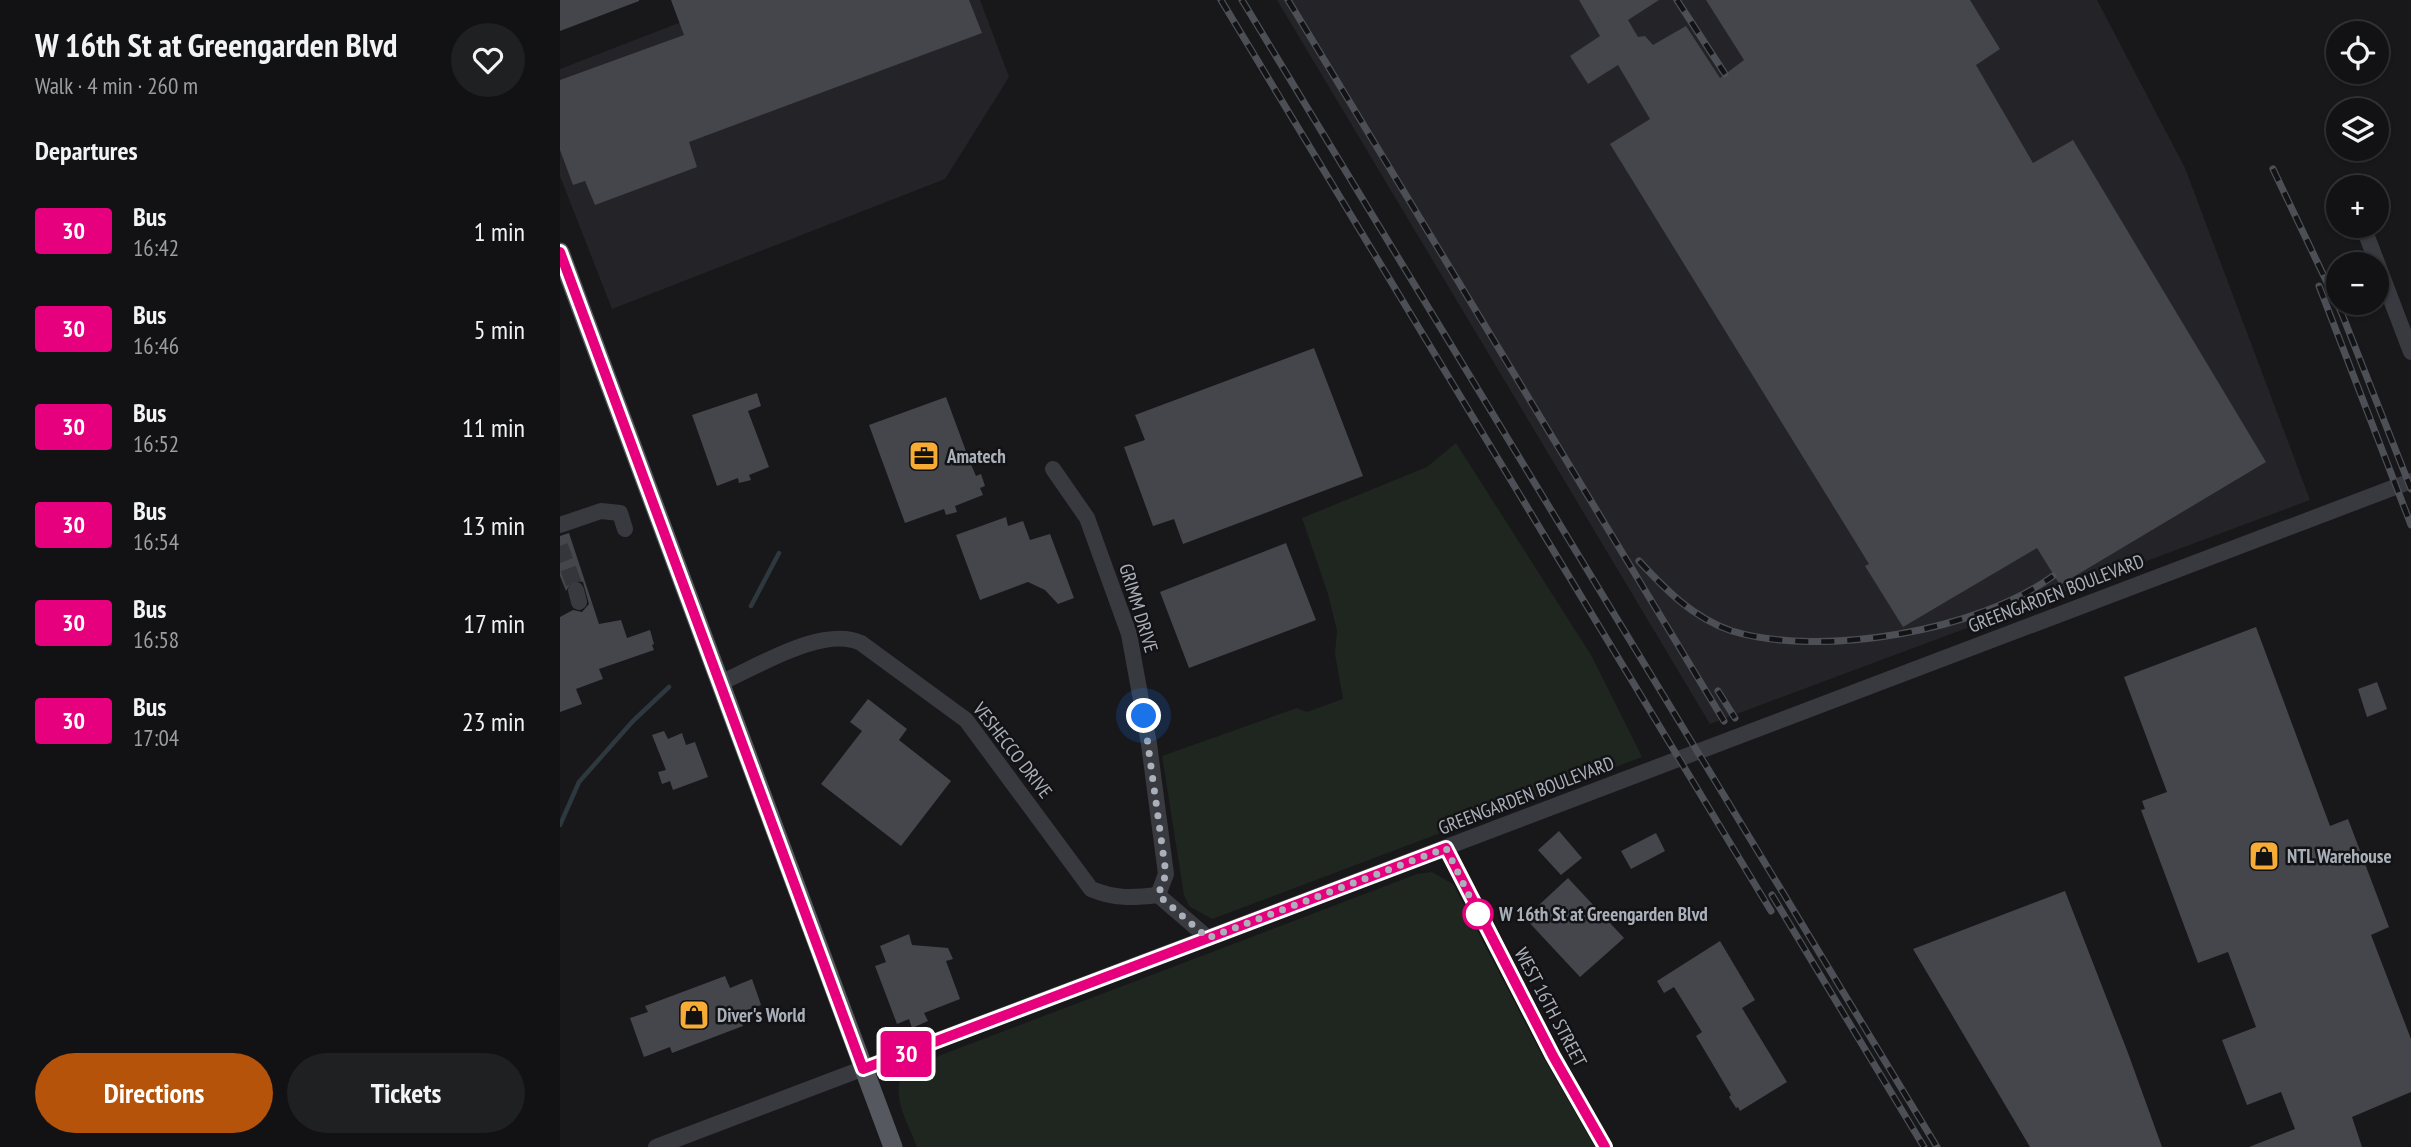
<!DOCTYPE html>
<meta charset="utf-8">
<style>
body{margin:0;font-family:"PT Sans Narrow",sans-serif;background:#1f2022;color:#f1f3f6;height:100vh;display:flex;flex-direction:column;font-size:26px;white-space:nowrap}
*{box-sizing:border-box;margin:0}
p{font-size:23px;color:#9c9ea0}
.icon{flex:none;width:38px;height:38px;fill:none;stroke:currentColor;stroke-width:2;stroke-linecap:round;stroke-linejoin:round}
.map{position:relative;flex:1;overflow:hidden}
.details{display:flex;flex-direction:column;background:#121214;width:560px}
.details>*{flex:none}
.badge{padding:0 14px;border-radius:5px;font-size:24px;line-height:46px}
.controls{position:absolute;left:1766px;top:21px;display:grid;gap:14px}
.controls a{display:grid;place-items:center;width:63px;height:63px;border-radius:50%;background:#121214;box-shadow:0 2px 5px #0004,0 0 0 2px #313234;font-size:35px}
.you{position:absolute;width:35px;height:35px;margin:-18px;border:5px solid #fff;border-radius:50%;background:#1a73e8;box-shadow:0 0 0 10px #1a73e833}
.map>.badge{position:absolute;translate:-50% -50%;box-shadow:0 0 0 4px #fff}
h2{padding:0 35px;font-size:26px;line-height:63px}
.round{display:grid;place-items:center;flex:none;width:74px;height:74px;border-radius:37px;background:#1f2022}
.head{display:flex;align-items:center;justify-content:space-between;height:119px;padding:0 35px}
h1{font-size:33px;font-weight:800;line-height:52px}
.primary-button{display:flex;gap:14px;margin-top:auto;padding:14px 35px}
.primary-button a{flex:1;height:80px;border-radius:42px;background:#b45309;color:#fff;font-size:28px;font-weight:800;line-height:80px;text-align:center}
.primary-button a+a{background:#1f2022;color:#f1f3f6}
ul{padding:0;list-style:none}
li{display:flex;align-items:center;gap:21px;height:98px;padding:0 35px}
li div{flex:1}
li b{display:block;font-size:26px}
li em{font-style:normal}
li .badge{min-width:77px;font-weight:700;text-align:center}
main{display:flex;flex:1;min-height:0}
.map>svg:first-child{display:block}
</style>
<main>
<section class="details">
<div class="head"><div><h1>W 16th St at Greengarden Blvd</h1><p>Walk · 4 min · 260 m</p></div><a class="round"><svg class="icon" aria-label="heart" viewBox="0 0 24 24"><path d="M12 20l-8-8c-3-5 5-10 8-4 3-6 11-1 8 4z"/></svg></a></div>
<h2>Departures</h2>
<ul>
<li><span class="badge" style="background:#e6007e;color:#fff">30</span><div><b>Bus</b><p>16:42</p></div><em>1 min</em></li>
<li><span class="badge" style="background:#e6007e;color:#fff">30</span><div><b>Bus</b><p>16:46</p></div><em>5 min</em></li>
<li><span class="badge" style="background:#e6007e;color:#fff">30</span><div><b>Bus</b><p>16:52</p></div><em>11 min</em></li>
<li><span class="badge" style="background:#e6007e;color:#fff">30</span><div><b>Bus</b><p>16:54</p></div><em>13 min</em></li>
<li><span class="badge" style="background:#e6007e;color:#fff">30</span><div><b>Bus</b><p>16:58</p></div><em>17 min</em></li>
<li><span class="badge" style="background:#e6007e;color:#fff">30</span><div><b>Bus</b><p>17:04</p></div><em>23 min</em></li>
</ul>
<div class="primary-button"><a>Directions</a><a>Tickets</a></div>
</section>
<div class="map">
<svg width="1851" height="1147" viewBox="0 0 1851 1147">
<rect width="100%" height="100%" fill="#18181b"/>
<path fill="#242428" d="M178,0h242l29,77 -64,102 -333,130 -52,-133v-107z
M717,0h820l88,168 125,332 -600,224z"/>
<path fill="#1e261f" d="M896,443l135,212 51,102 -430,162 -23,-13 -5,-11 -22,-139 135,-48 10,4 36,-13 -8,-45 2,-23 -9,-37 -26,-76 125,-51z
M872,872l21,12 90,173 52,90h-678c-9,-25 -30,-55 -10,-79l510,-194z"/>
<g fill="none" stroke-linecap="round" stroke-linejoin="round">
<path stroke="#2e383f" stroke-width="4.5" d="M191,606l28,-53
M0,825l19,-43 54,-61 36,-34"/>
</g>
<path fill="#44464b" d="M0,0h79v1l-79,30z
M111,0h298l13,33 -293,109 8,25 -102,38 -10,-24 -12,4 -13,-35v-70l124,-45z
M1019,0h80l-31,20 10,17 7,-1 8,9 33,-19 34,52 24,-18 -38,-60h264l30,49 -24,16 57,98 40,-23 193,322 -206,123 -23,-37 -134,79 -38,-61 4,-2 -259,-420 40,-25 -32,-54 -30,19 -18,-28 30,-20z
M754,348l49,128 -180,68 -9,-25 -21,7 -29,-79 21,-7 -10,-25z
M197,393l4,13 -13,5 21,56 -20,8 2,5 -12,3 -1,-5 -21,8 -25,-71z
M386,397l24,65 6,14 5,-2 4,12 -5,2 3,7 -28,11 2,6 -11,3 -2,-6 -39,14 -36,-98z
M446,517l2,9 15,-5 7,19 20,-6 24,64 -16,6 -13,-14 -17,-8 -48,18 -24,-65z
M9,533l30,91 22,-4 6,18 23,-8 4,14 -2,1 2,5 -55,19 4,10 -27,10 6,15 -22,8v-95l13,-7 9,2 7,-8 -6,-22 -10,-2 -7,11 -6,-15v-40z
M726,543l30,77 -127,48 -29,-76z
M1696,627l74,199 18,-7 41,108 -18,8 40,104v53l-59,25 10,30h-113l46,-18 -14,-37 -34,13 -25,-65 34,-13 -28,-75 -30,11 -57,-153 4,-1 -3,-8 25,-9 -43,-115z
M1817,682l10,27 -20,8 -9,-28z
M308,699l39,30 -8,11 52,41 -50,65 -80,-62 41,-53 -12,-9z
M104,731l4,8 14,-6 4,12 9,-3 13,35 -35,13 -3,-9 -8,3 -4,-12 8,-2 -14,-35z
M999,831l23,27 -21,17 -23,-25z
M1096,833l9,18 -34,18 -10,-18z
M1008,878l56,60 -44,39 -55,-59z
M1505,891l63,162 34,94h-132l-117,-198z
M349,934l3,11 36,3 5,11 -7,2 14,38 -36,14 4,8 -16,7 -3,-9 -12,5 -22,-58 11,-4 -6,-16z
M1160,941l35,59 -13,8 45,74 -47,29 -2,-4 -2,1 -7,-11 2,-2 -35,-59 6,-4 -28,-45 -10,6 -7,-12z
M165,976l5,12 22,-9 6,17 3,9 -22,8 4,13 -71,27 -2,-6 -26,10 -14,-39 18,-6 -3,-6z"/>
<g fill="none" stroke-linecap="round" stroke-linejoin="round">
<path stroke="#35363b" stroke-width="16" stroke-dasharray="16 8" stroke-linecap="butt" d="M0,546l16,44"/>
<path stroke="#393a40" stroke-width="16" d="M1803,226l48,126
M493,469l34,49 42,116 20,110 17,130 -8,21
M0,525l41,-14 19,2 5,16
M16,590l3,12
M160,683c37,-16 103,-58 141,-40l105,77 125,169c24,10 42,9 67,6l50,43
M886,848l107,208 52,91
M96,1147l1755,-666"/>
<path stroke="#55585f" stroke-width="19" d="M0,252l333,895"/>
<g stroke="#4c4f55" stroke-width="7">
<path id="rail" d="M661,0l550,911
M682,0l695,1147
M728,0l436,721
M1117,0l48,74
M1713,169l69,145 69,175
M1759,286l92,239
M1079,561c27,29 54,57 93,70 89,27 246,0 321,-55
M1158,691l17,27
M1212,895l152,252"/>
</g>
<use href="#rail" stroke="#131316" stroke-width="4.5" stroke-dasharray="13" stroke-linecap="butt"/>
</g>
<g fill="none" stroke-linecap="round" stroke-linejoin="round">
<g stroke="#fff" stroke-width="16">
<path id="line" d="M0,252l303,817 583,-221 107,208 52,91"/>
</g>
<use href="#line" stroke="#e6007e" stroke-width="10"/>
<path stroke="#aab0ba" stroke-width="7" stroke-dasharray="0 12.6" d="M584,716l22,158 -8,21 50,43 238,-90 32,66"/>
</g>
<defs>
<g id="office-square" transform="scale(1.575)"><rect x="-9" y="-9" width="18" height="18" rx="4" fill="#f6ac35" stroke="#131316"/><path d="M-6-3h4V-5.5h4V-3h4V5H-6ZM-1-4.5V-3h2v-1.5ZM-6 0V1H6V0Z" fill="#111"/></g>
<g id="shop-square" transform="scale(1.575)"><rect x="-9" y="-9" width="18" height="18" rx="4" fill="#f6ac35" stroke="#131316"/><path d="M-5-2.5h2.3a2.7 3.5 0 0 1 5.4 0H5L5.5 6h-11ZM-1.5-2.5h3a1.5 2.3 0 0 0-3 0Z" fill="#111"/></g>
</defs>
<g fill-rule="evenodd">
<use href="#office-square" x="364" y="456"/>
<use href="#shop-square" x="1704" y="856"/>
<use href="#shop-square" x="134" y="1015"/>
</g>
<circle fill="#fff" stroke="#e6007e" stroke-width="3.5" cx="918" cy="914" r="14"/>
<g text-anchor="middle" stroke-width="5" stroke-linejoin="round" paint-order="stroke">
<g font-size="19" font-weight="bold" fill="#aab0ba" stroke="#131316" text-anchor="start">
<text x="387" y="463">Amatech</text>
<text x="1727" y="863">NTL Warehouse</text>
<text x="157" y="1022">Diver's World</text>
</g>
<g font-size="19" fill="#aab0ba" stroke="#131316">
<text transform="translate(1496 593) rotate(-21)" y="7">GREENGARDEN BOULEVARD</text>
<text transform="translate(579 608) rotate(73)" y="7">GRIMM DRIVE</text>
<text transform="translate(453 750) rotate(52)" y="7">VESHECCO DRIVE</text>
<text transform="translate(966 795) rotate(-21)" y="7">GREENGARDEN BOULEVARD</text>
<text transform="translate(991 1007) rotate(62)" y="7">WEST 16TH STREET</text>
</g>
<g font-size="19" font-weight="bold" fill="#aab0ba" stroke="#131316" text-anchor="start">
<text x="939" y="921">W 16th St at Greengarden Blvd</text>
</g>
</g>
</svg>
<div class="controls">
<a><svg class="icon" aria-label="locate" viewBox="0 0 24 24"><circle cx="12" cy="12" r="6"/><path d="M12 2v4M12 18v4M2 12h4M18 12h4"/></svg></a>
<a><svg class="icon" aria-label="layers" viewBox="0 0 24 24"><path d="M12 4l9 5-9 5-9-5zM3 14l9 5 9-5"/></svg></a>
<a>+</a>
<a>−</a>
</div>
<div class="you" style="left:584px;top:716px"></div>
<b class="badge" style="left:346px;top:1054px;background:#e6007e;color:#fff">30</b>
</div>
</main>
